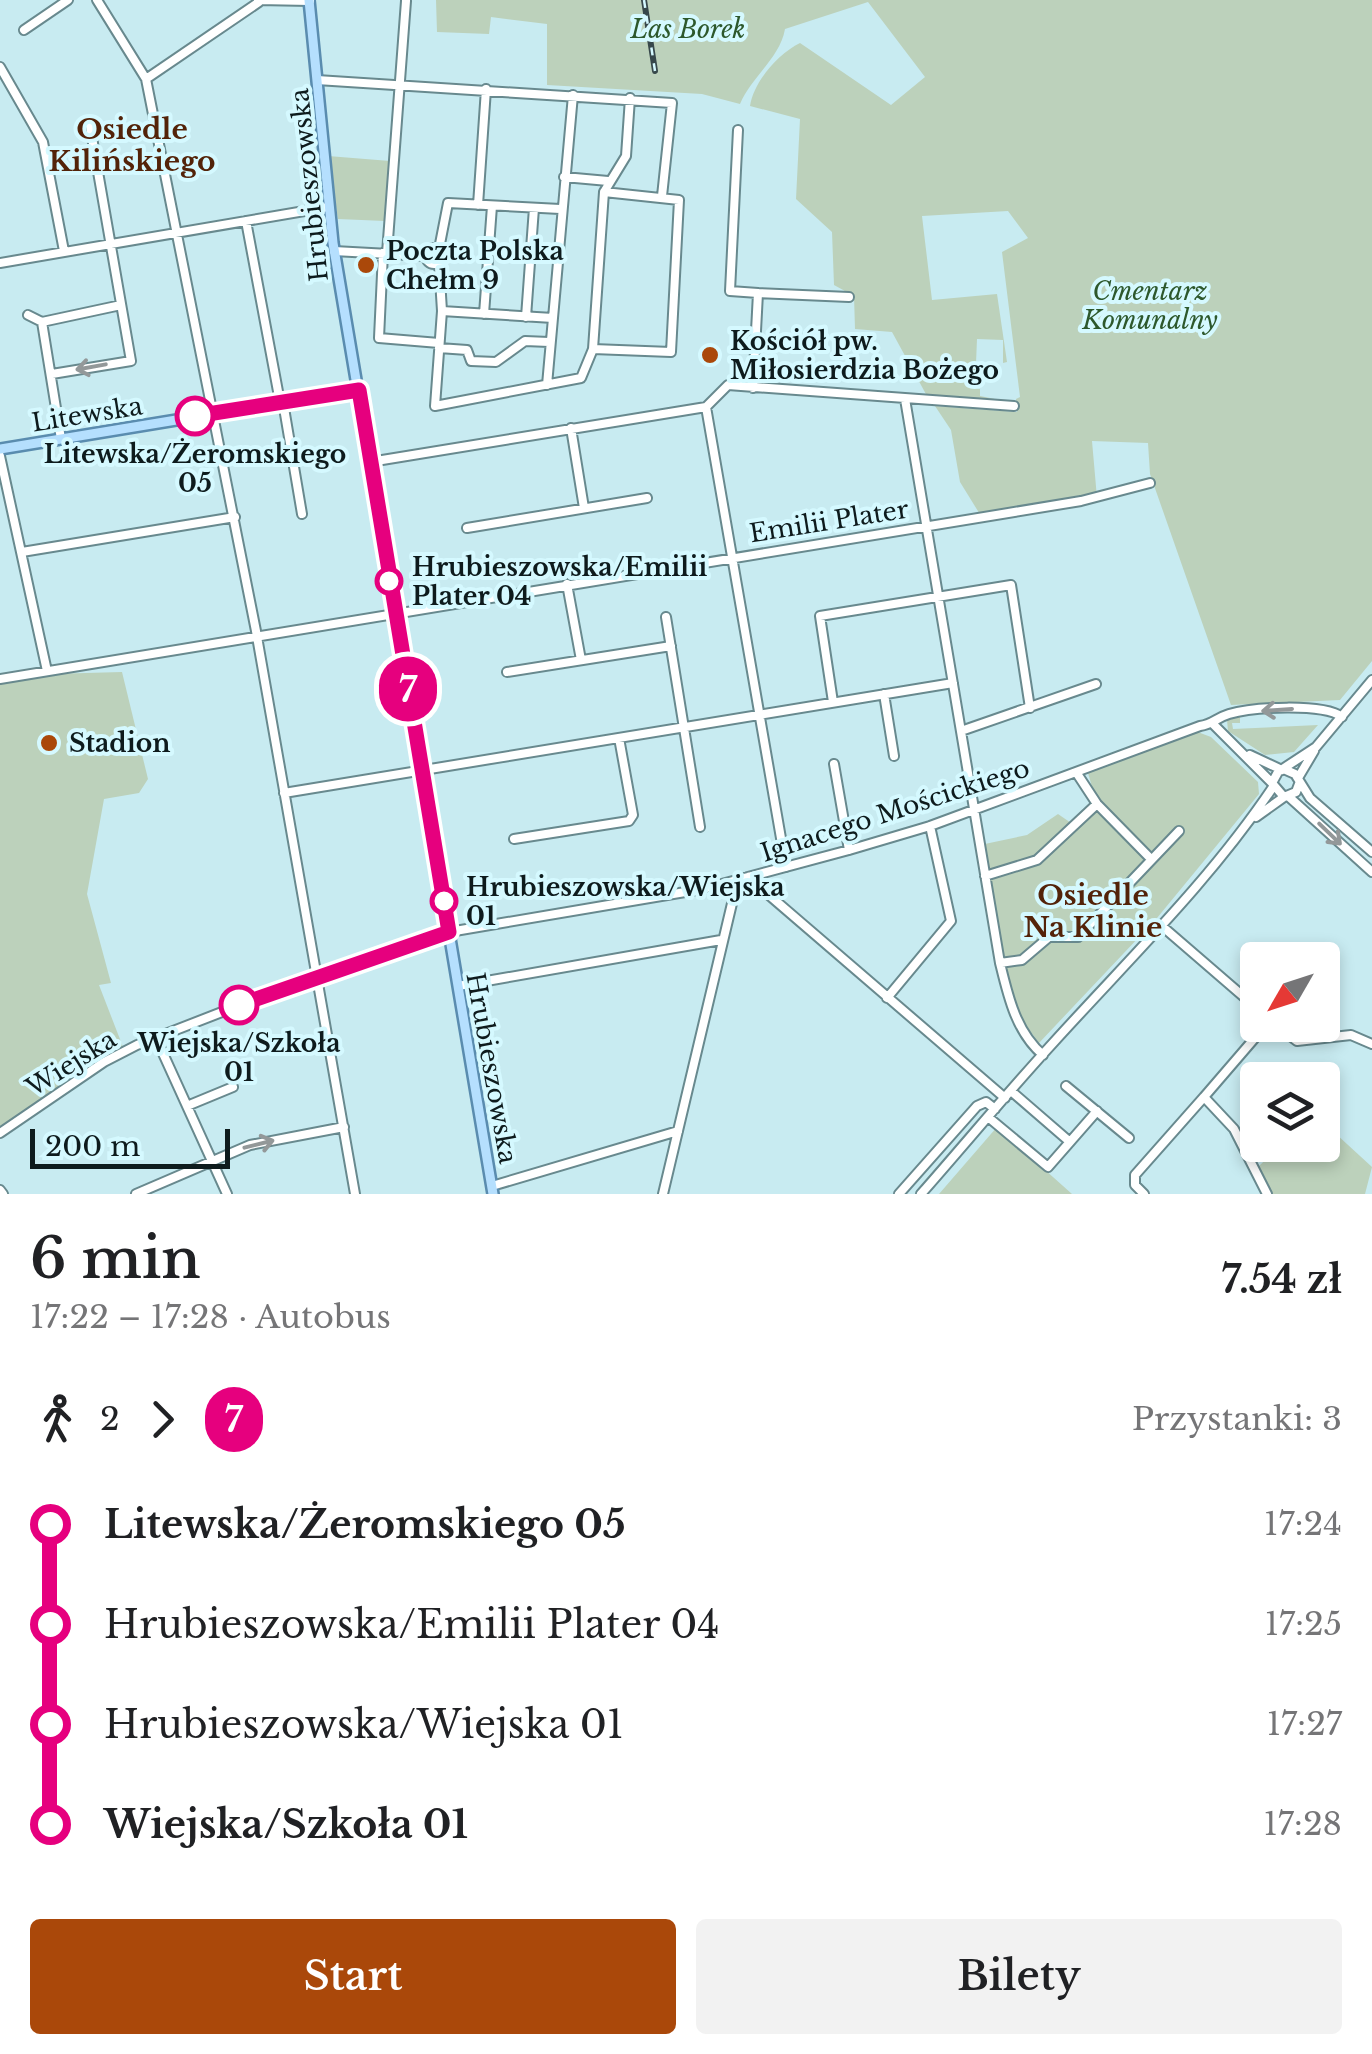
<!DOCTYPE html>
<html lang="pl">
<meta charset="utf-8">
<style>
body{margin:0;font-family:"Libre Baskerville",serif;background:#f2f2f2;color:#202124;height:100vh;display:flex;flex-direction:column;font-size:38px;white-space:nowrap}
*{box-sizing:border-box;margin:0}
p{font-size:32px;color:#757577}
.icon{flex:none;width:55px;height:55px;fill:none;stroke:currentColor;stroke-width:2;stroke-linecap:round;stroke-linejoin:round}
.map{position:relative;height:1194px;overflow:hidden}
.sheet{display:flex;flex-direction:column;background:#fff;flex:1}
.sheet>*{flex:none}
.badge{padding:0 20px;border-radius:32px;font-size:35px;line-height:65px}
.needle{width:65px;rotate:231deg}
.controls{position:absolute;left:1240px;top:942px;display:grid;gap:20px}
.controls a{display:grid;place-items:center;width:100px;height:100px;border-radius:10px;background:#fff;box-shadow:0 5px 15px #0003;font-size:50px}
.scale{position:absolute;left:30px;bottom:25px;width:200px;box-sizing:border-box;padding-left:10px;border:5px solid #0e1b1d;border-top:0;font-size:28px;line-height:35px;white-space:nowrap;color:#0e1b1d;-webkit-text-stroke:8px #d5f9ff;paint-order:stroke}
.map>.badge{position:absolute;translate:-50% -50%;box-shadow:0 0 0 5px #fff}
.legs{display:flex;align-items:center;gap:15px;height:110px;padding:0 30px;font-size:32px}
.legs p{margin-inline-start:auto}
.head{display:flex;align-items:center;justify-content:space-between;height:170px;padding:0 30px}
h1{font-size:55px;font-weight:600;line-height:75px}
.primary-button{display:flex;gap:20px;margin-top:auto;padding:20px 30px}
.primary-button a{flex:1;height:115px;border-radius:10px;background:#aa480a;color:#fff;font-size:40px;font-weight:600;line-height:115px;text-align:center}
.primary-button a+a{background:#f2f2f2;color:#202124}
ul{padding:0 30px;list-style:none}
li{display:flex;align-items:center;gap:35px;height:100px;font-size:38px}
li i{display:grid;place-items:center;width:15px;height:100%;margin:0 12px;background:currentColor}
li i::after{content:'';width:25px;height:25px;margin:-12px;border:8px solid;border-radius:50%;background:#fff}
li p{margin-inline-start:auto}
li:first-child i{background:linear-gradient(#0000 50%,currentColor 0)}
li:last-child i{background:linear-gradient(currentColor 50%,#0000 0)}
.map>svg:first-child{display:block}
</style>
<div class="map">
<svg width="1372" height="1194" viewBox="0 0 1372 1194">
<rect width="100%" height="100%" fill="#c8ebf1"/>
<path fill="#bcd1bb" d="M436,0h936v661l-32,39 -109,5 -81,-231 -2,-31 -56,-2 5,57 -116,18 -21,-34 -9,-52 -16,-24 82,6 -1,-13 4,-2 -18,-145 26,-14 -20,-27 -86,5 10,84 65,-6 10,68 -4,1v-23l-26,-1 -2,49 5,1v7l15,3 -68,-3 -35,-64 -37,-3 -1,-33 -20,-11 -2,-53 -36,-33 4,-80 -50,-13c4,-25 28,-52 50,-63l91,62 34,-28 -57,-75 -83,27c-5,29 -33,47 -45,75l-38,-10 -155,-9v-61l-56,-7 -2,17 -52,-2z
M328,156l62,5 -5,60 -47,-2z
M122,672l26,107 -9,14 -35,6 -17,95 24,89 -12,2 24,62 -123,82v-446l49,-9z
M1240,716v7h-8l1,6 85,-4 -24,27 -29,3 -37,-24 -1,-11z
M1195,731l16,6 47,45 1,12 -102,124 -118,125 -29,-39 -30,-159 47,-10 31,-21 16,11 23,-21 -9,-31z
M1323,1122l49,45 -7,27h-92l-14,-28 22,-21h41z
M997,1127l75,67h-133z"/>
<g fill="none" stroke-linecap="round" stroke-linejoin="round">
<g stroke="#68898e" stroke-width="12">
<path id="minor" d="M97,0l49,79 110,552 99,563
M258,0l52,1
M24,30l44,-30
M0,67l43,75 21,109
M146,79l113,-77
M317,80l355,23 -10,93
M738,130l-8,161 28,2 -5,95
M564,177l44,4
M604,192l75,8 -8,152 -78,-3 11,-157 22,-36 4,-58
M478,205l8,-116
M246,221l34,181
M426 256a8 8 0 1 1 16 0a8 8 0 1 1-16 0Z
M439,249l9,-46 112,6
M334,251l92,5
M383,253l-4,85 60,5
M387,253l19,-252
M0,263l328,-56
M439,263l3,48 -7,95 146,-28 12,-29
M758,293l91,4
M442,311l111,7
M484,314l8,-108
M28,315l14,7 19,117
M526,317l8,-109
M42,322l79,-17
M439,348l28,2 4,11 25,1 29,-21 24,1
M52,374l79,-13 -41,-235
M547,385l26,-290
M905,399l95,564c8,33 16,69 43,92
M283,402l19,112
M706,407l80,460
M706,407l22,-22 286,21
M571,428l13,80
M0,456l47,215
M370,462l336,-55
M467,528l180,-30
M22,552l213,-35
M567,584l14,76
M666,617l34,210
M507,672l164,-26
M0,679l1081,-178 69,-18
M884,694l10,62
M833,702l-13,-86 191,-31 19,123
M1214,725l58,58
M961,731l135,-47
M1250,755l32,15
M834,764l15,86
M1286,770l9,4 15,24 62,54
M1076,772l21,32 54,55
M1298,778l16,-27
M1299,784l-3,8 -12,5 -12,-14 6,-11 38,-25 56,-67
M284,793l669,-110
M1288,796l84,76
M1256,817l28,-20
M514,839l115,-18 4,-6 -14,-77
M985,876l52,-16 60,-56
M748,877l257,221
M1163,927l95,82
M1000,963l22,-3 27,-23h29l101,-106
M458,986l263,-46
M887,998l64,-77 -21,-95
M1266,1025l-62,72 30,32 33,65
M1276,1025l21,16 54,-6 21,9
M156,1038l71,156
M1066,1086l63,52
M1011,1091l59,51
M187,1106l46,-19
M988,1117l60,50 49,-56
M0,1133l104,-71 33,-17 188,-73 124,-40 254,-43 146,-39 81,-24 270,-100c13,-2 16,-8 29,-12 23,-7 94,-11 113,3
M492,1186l186,-55
M0,1190l3,4
M136,1194l114,-49 94,-18
M663,1194l71,-299 -2,-13
M899,1194l78,-88 9,-4 9,7
M921,1194c44,-50 87,-102 132,-151 77,-85 156,-161 220,-256
M1144,1194l-9,-9v-10l69,-78"/>
</g>
<g stroke="#5a8caf" stroke-width="14">
<path id="major" d="M309,0l24,243 160,951
M0,449l359,-59"/>
</g>
<use href="#minor" stroke="#fff" stroke-width="8"/>
<use href="#major" stroke="#b5dffe" stroke-width="9"/>
<g stroke="#37484b" stroke-width="6">
<path id="rail" d="M644,0l11,71"/>
</g>
<use href="#rail" stroke="#d5f9ff" stroke-width="2.5" stroke-dasharray="8" stroke-linecap="butt"/>
</g>
<defs><path id="oneway-shaft" d="M-6 0H5M1.5-3L5.5 0L1.5 3" fill="none" stroke-width="1.6" stroke-linecap="round" stroke-linejoin="round" transform="scale(2.5)"/></defs>
<g stroke="#939899">
<use href="#oneway-shaft" transform="translate(91 367) rotate(170)"/>
<use href="#oneway-shaft" transform="translate(1277 710) rotate(176)"/>
<use href="#oneway-shaft" transform="translate(1330 834) rotate(44)"/>
<use href="#oneway-shaft" transform="translate(259 1144) rotate(-14)"/>
</g>
<g fill="none" stroke-linecap="round" stroke-linejoin="round">
<g stroke="#fff" stroke-width="22">
<path id="line-1" d="M195,416l164,-26 90,542 -210,73"/>
</g>
<use href="#line-1" stroke="#e6007e" stroke-width="15"/>
</g>
<g fill="#aa480a" stroke="#d5f9ff" stroke-width="4">
<circle cx="366" cy="265" r="10"/>
<circle cx="710" cy="355" r="10"/>
<circle cx="49" cy="743" r="10"/>
</g>
<g fill="#fff" stroke="#e6007e" stroke-width="5">
<circle cx="195" cy="416" r="18"/>
<circle cx="389" cy="581" r="12"/>
<circle cx="444" cy="901" r="12"/>
<circle cx="239" cy="1005" r="18"/>
</g>
<g text-anchor="middle" stroke-width="8" stroke-linejoin="round" paint-order="stroke">
<g font-size="25" font-style="italic" fill="#2d582c" stroke="#d5f9ff">
<text x="688" y="38">Las Borek</text>
<text x="1150" y="300">Cmentarz<tspan x="1150" dy="29">Komunalny</tspan></text>
</g>
<g font-size="25" fill="#0e1b1d" stroke="#d5f9ff">
<text transform="translate(309 185) rotate(-96)" y="9">Hrubieszowska</text>
<text transform="translate(87 414) rotate(-9)" y="9">Litewska</text>
<text transform="translate(829 521) rotate(-9)" y="9">Emilii Plater</text>
<text transform="translate(895 810) rotate(-18)" y="9">Ignacego Mościckiego</text>
<text transform="translate(71 1063) rotate(-32)" y="9">Wiejska</text>
<text transform="translate(492 1068) rotate(80)" y="9">Hrubieszowska</text>
</g>
<g font-size="25" font-weight="bold" fill="#0e1b1d" stroke="#d5f9ff" text-anchor="start">
<text x="386" y="260">Poczta Polska<tspan x="386" dy="29">Chełm 9</tspan></text>
<text x="730" y="350">Kościół pw.<tspan x="730" dy="29">Miłosierdzia Bożego</tspan></text>
<text x="69" y="752">Stadion</text>
</g>
<g font-size="25" font-weight="bold" fill="#0e1b1d" stroke="#d5f9ff">
<text x="195" y="463">Litewska/Żeromskiego<tspan x="195" dy="29">05</tspan></text>
<text x="412" y="576" text-anchor="start">Hrubieszowska/Emilii<tspan x="412" dy="29">Plater 04</tspan></text>
<text x="466" y="896" text-anchor="start">Hrubieszowska/Wiejska<tspan x="466" dy="29">01</tspan></text>
<text x="239" y="1052">Wiejska/Szkoła<tspan x="239" dy="29">01</tspan></text>
</g>
<g font-size="28" font-weight="bold" fill="#532309" stroke="#d5f9ff">
<text x="132" y="139">Osiedle<tspan x="132" dy="32">Kilińskiego</tspan></text>
<text x="1093" y="905">Osiedle<tspan x="1093" dy="32">Na Klinie</tspan></text>
</g>
</g>
</svg>
<div class="controls">
<a><svg class="needle" viewBox="-14 -14 28 28"><path d="M0-13l5 13h-10z" fill="#e53935"/><path d="M0 13l5-13h-10z" fill="#757577"/></svg></a>
<a><svg class="icon" aria-label="layers" viewBox="0 0 24 24"><path d="M12 4l9 5-9 5-9-5zM3 14l9 5 9-5"/></svg></a>
</div>
<div class="scale">200 m</div>
<b class="badge" style="left:408px;top:689px;background:#e6007e;color:#fff">7</b>
</div>
<section class="sheet">
<div class="head"><div><h1>6 min</h1><p>17:22 – 17:28 · Autobus</p></div><b>7.54 zł</b></div>
<div class="legs"><svg class="icon" aria-label="walk" viewBox="0 0 24 24"><circle cx="13" cy="4" r="2"/><path d="M13 8l-2 6 4 7M11 14l-3 7M7 12l3-4h3l4 4"/></svg>2<svg class="icon" aria-label="forward" viewBox="0 0 24 24"><path d="M9 5l7 7-7 7"/></svg><b class="badge" style="background:#e6007e;color:#fff">7</b><p>Przystanki: 3</p></div>
<ul>
<li><i style="color:#e6007e"></i><b>Litewska/Żeromskiego 05</b><p>17:24</p></li>
<li><i style="color:#e6007e"></i><span>Hrubieszowska/Emilii Plater 04</span><p>17:25</p></li>
<li><i style="color:#e6007e"></i><span>Hrubieszowska/Wiejska 01</span><p>17:27</p></li>
<li><i style="color:#e6007e"></i><b>Wiejska/Szkoła 01</b><p>17:28</p></li>
</ul>
<div class="primary-button"><a>Start</a><a>Bilety</a></div>
</section>
